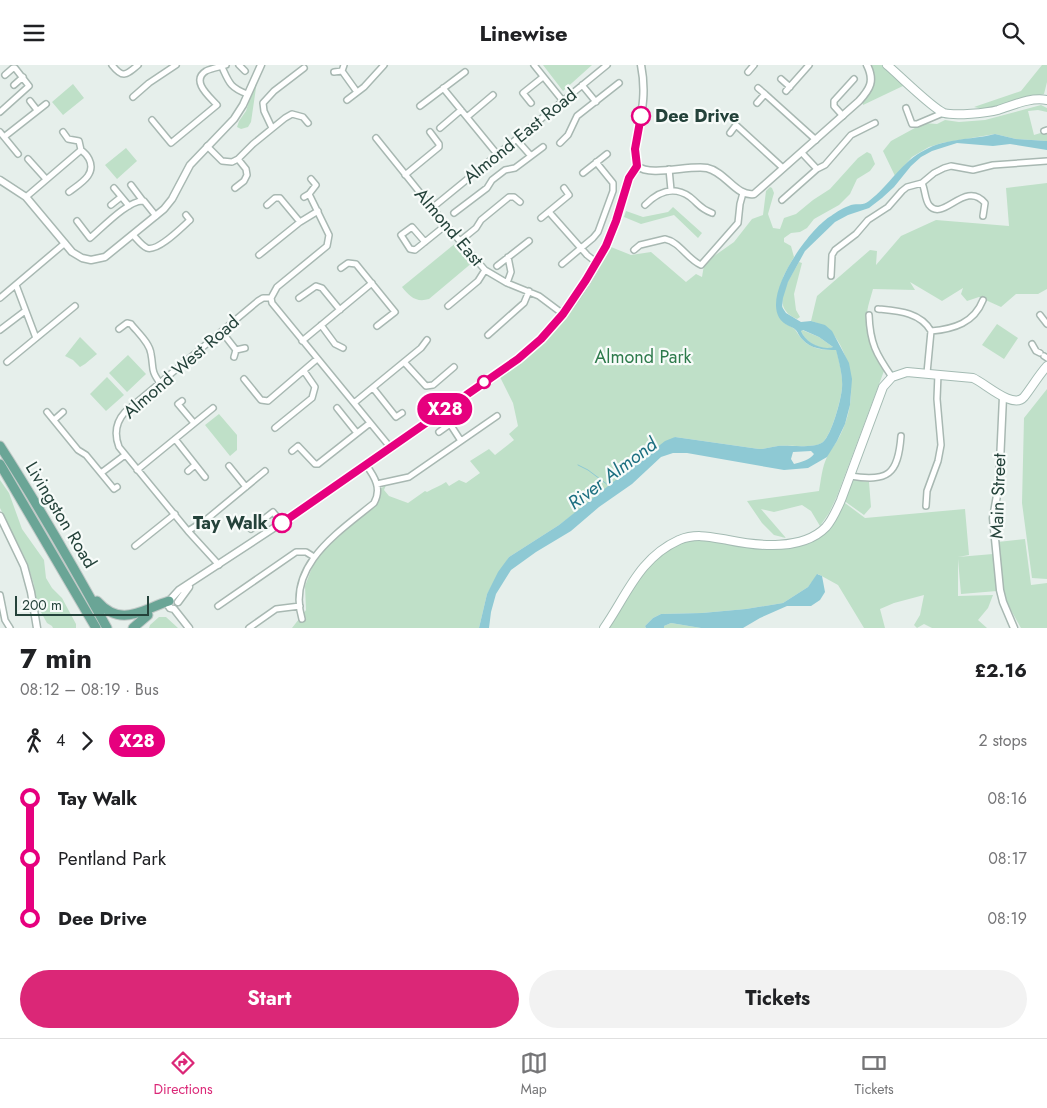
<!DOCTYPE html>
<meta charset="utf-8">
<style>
body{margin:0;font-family:Jost,sans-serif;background:#f2f2f2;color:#202124;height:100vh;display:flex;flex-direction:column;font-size:19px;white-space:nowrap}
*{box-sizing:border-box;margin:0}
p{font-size:16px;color:#757577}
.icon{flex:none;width:28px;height:28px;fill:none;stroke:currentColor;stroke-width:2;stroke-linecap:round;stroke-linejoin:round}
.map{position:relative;height:563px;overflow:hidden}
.side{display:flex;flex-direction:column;background:#fff;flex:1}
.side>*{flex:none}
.badge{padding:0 10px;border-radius:16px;font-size:18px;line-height:32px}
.scale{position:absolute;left:15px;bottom:12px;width:134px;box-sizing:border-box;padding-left:5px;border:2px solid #24423a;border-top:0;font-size:14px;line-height:18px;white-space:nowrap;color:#24423a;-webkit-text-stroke:4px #f7fbf9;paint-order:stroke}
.map>.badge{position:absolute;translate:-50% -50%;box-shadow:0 0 0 2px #fff}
.legs{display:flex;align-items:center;gap:8px;height:55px;padding:0 20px;font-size:16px}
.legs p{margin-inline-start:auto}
.summary{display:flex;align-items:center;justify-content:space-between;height:85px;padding:0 20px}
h1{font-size:28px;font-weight:700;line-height:38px}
.cta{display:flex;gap:10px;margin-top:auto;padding:10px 20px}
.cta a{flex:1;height:58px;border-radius:30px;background:#db2777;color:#fff;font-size:20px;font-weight:700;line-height:58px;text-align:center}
.cta a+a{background:#f2f2f2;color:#202124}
ul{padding:0 20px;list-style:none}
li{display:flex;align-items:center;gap:18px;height:60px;font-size:19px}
li i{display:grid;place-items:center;width:8px;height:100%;margin:0 6px;background:currentColor}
li i::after{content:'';width:12px;height:12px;margin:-6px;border:4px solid;border-radius:50%;background:#fff}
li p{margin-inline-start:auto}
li:first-child i{background:linear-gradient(#0000 50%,currentColor 0)}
li:last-child i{background:linear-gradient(currentColor 50%,#0000 0)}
header{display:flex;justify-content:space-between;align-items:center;height:65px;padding:0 20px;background:#fff;font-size:22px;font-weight:700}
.menu{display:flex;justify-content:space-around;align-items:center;height:70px;border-top:1px solid #e0e0e0;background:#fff;font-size:14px;color:#757577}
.menu a{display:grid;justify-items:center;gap:2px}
.menu .current{color:#db2777}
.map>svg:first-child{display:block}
</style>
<header><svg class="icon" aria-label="menu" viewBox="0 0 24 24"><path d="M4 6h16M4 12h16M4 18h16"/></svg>Linewise<svg class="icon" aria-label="search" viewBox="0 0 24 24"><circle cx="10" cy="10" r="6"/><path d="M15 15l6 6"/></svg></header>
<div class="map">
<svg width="1047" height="563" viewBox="0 0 1047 563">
<rect width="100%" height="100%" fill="#e6efeb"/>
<path fill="#bfe0c8" d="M543,0h49l-29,26z
M871,0h12l22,20 -42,20v-4c11,-11 16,-20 8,-36z
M1042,0h5v17l-3,12 -57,16 -13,-3 47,-16z
M256,15l1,1 -6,41 -3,5 -7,2 -4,-2 2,-6 7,-10z
M73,19l11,14 -21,17 -11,-13z
M1041,40l6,3v4l-9,-2 -10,1 6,24 13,-4v10l-31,-2 -21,-5 -53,9 -13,4 -17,10 -17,19 -12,-25 8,-10 33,-18 13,1 8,-4 14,2 26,-2z
M126,83l11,13 -20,18 -12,-14z
M867,87l4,2 4,10 -5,7 -13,8 -7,15 -11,11 -25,14 -7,9 -7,4 -9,1 -7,5v4l7,4 3,11 -10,18 -5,15 7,34c13,6 8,7 17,16 8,9 22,11 33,9 3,12 7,26 6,39 -1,11 -10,46 -19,54 -9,7 -33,3 -45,4 -7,1 -12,3 -19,3l-84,-12 -116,88 -50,32 -22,37 -8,34h-187l14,-18 -1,-24 8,-21 11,-15 53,-48 3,-13 6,-4 -2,5 5,6 19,7 17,-12 2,1c7,-4 13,-6 19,-10l3,4 10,-6 7,3 14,-10 -10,-12 19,-12 6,6 19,-15 -5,-6 9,-8 -5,-23 -13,-26c31,-25 60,-50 83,-82 11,-15 19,-32 28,-48l20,8 20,-3 35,30 10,-8 6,3 2,-12 3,-4 27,-19 18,-23 11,-4 3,-24 4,-4 2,1 2,5 -6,21 5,14 7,1 4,-11 12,-4 17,-14 17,-11 28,-31z
M1047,118v106l-9,5h-22l-15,13 -22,-10 -12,4 -6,-7 2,-6 -21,13 -32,-19 5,8 -42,-1c-2,8 -6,18 -6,27 -1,18 6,40 17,55l-47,125 -8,17 -9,13 -9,-15 -9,-6 -28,7 -13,-3 25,29 -12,-3 -12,-12 -15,-22 72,-10c2,-11 3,-24 8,-34 2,-6 7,-11 10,-16 16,-27 19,-61 6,-90 -7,-16 -15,-25 -32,-30l6,-25 53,-46 7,1 -1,14 25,-29 35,-16 73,6 -3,-38z
M673,142l29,26 -4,5 -24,-23 -33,9 -17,-7 2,-6 17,6 25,-5z
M457,177l16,20 -44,37c-13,4 -20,-3 -27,-12z
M799,197l3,1 -8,31 2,16 4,7 -3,2c-28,-12 -9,-37 2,-57z
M997,259l21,14 -14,21 -22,-14z
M802,265l17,7 14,10c-11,5 -28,-5 -32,-16z
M80,272l17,17 -12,10 -5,3 -7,-7 -8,-4z
M128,290l18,19 -19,18 -18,-19z
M107,312l17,18 -18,16 -16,-17z
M1047,324v190l-15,-1 -10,-75 2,-85z
M219,349l18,21v15l-7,6 -25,-31z
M0,415l9,13 13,36 22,31 2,18 6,10 10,10 14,26v4h-23l-1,-2 -5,-3 -11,-20 -2,-18 -7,-23 -27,-54z
M854,415l15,2 2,25 -7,8 -21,-15 7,-16z
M841,435l24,18 100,-9 4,46 -11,2 35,-3 4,37 -36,3 -3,-35v37l35,-1 -5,13 -10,12 9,8h-55l-8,-4 -7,4 -3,-3 6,-10 4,-20 -30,8 -14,6 5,19h-21l-26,-43 -20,-11 -10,13 -25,16 -37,6 -44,4 -41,1 -8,4 -8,8 1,2h-42l46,-68 36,-23 85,8 49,-13z
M1025,474l6,46 16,-2v45h-26c-7,-13 -25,-40 -18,-54l-2,-2 -3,-30z
M159,552h7l12,11h-29l1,-3z
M671,558l30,5h-37v-2z"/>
<path fill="#8ec9d4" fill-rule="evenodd" d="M995,69l21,5 31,2v9l-37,-6 -17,2 -36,-3 -25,8 -11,6 -10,9 -17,21 -12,11 -13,10 -21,7 -13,7 -30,29 -17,31 -5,16 -1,9 4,6 15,9 10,-1 14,4 7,6 17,32 3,16 -2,26 -5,19 -8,17 -10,16 -19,11 -24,2 -97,-17h-14l-12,4 -29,27 -33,23 -28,24 -35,21 -25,18 -15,24 -5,18 -2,16h-10l8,-34 11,-22 11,-15 50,-32 106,-84 10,-4 84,12c7,0 12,-2 19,-3 12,-1 35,3 45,-4 9,-8 18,-42 19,-54 1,-12 -3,-26 -6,-38 -11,0 -26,-1 -34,-11 -6,-7 -3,-9 -13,-13 -39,-17 20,-98 42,-110 5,-4 14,-9 20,-11 7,-2 12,1 18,-4 20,-15 33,-40 56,-51 21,-12 47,-10 70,-16zM803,265l16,7 14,10c-11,4 -28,-5 -32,-16zM811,386l3,3c-4,6 -13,8 -20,10l-3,-5 2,-7z
M817,509l5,2 3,16 -5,8 -9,6h-24l-27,12 -17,10h-42l-30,-5 -7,3v2h-18l-1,-2 8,-8 8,-4 41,-1 44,-4 37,-6 25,-16z"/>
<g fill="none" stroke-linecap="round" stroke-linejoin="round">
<path stroke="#8ec9d4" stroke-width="1" d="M578,400l10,5 20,15"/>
<g stroke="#a8b8b2" stroke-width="8">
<path id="minor" d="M112,0c11,14 14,10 26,0
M221,0c8,17 8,22 26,29
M239,0l6,6
M344,0l-2,6 15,21
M534,0l29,36
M334,7l8,-1
M748,7l6,-7
M781,14l9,8
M14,20l9,-8
M582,20l14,17
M443,23l54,66
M758,23l7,6
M786,26l23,-26
M133,32l16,-14 27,-18
M347,35l17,-13 20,-22
M30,36l7,9
M531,38l-8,-10 20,-16
M757,38l8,-9 51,46
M420,41l45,-34
M906,43l6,16h5l26,-11
M0,47l29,-26 -14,-18h-2l-8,7
M843,51l-9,-10v-5l20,-22
M467,52l26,-22
M152,55l19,23 46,-38c-7,-8 -27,-24 -11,-34 6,-3 14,-4 20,-6
M272,63l-8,-17 -1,-8 11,-12 30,-23
M440,63l21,-18
M1044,66l3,-1
M0,67l18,22
M63,67l5,7 11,2 2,9c4,3 6,5 8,9 8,16 -10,25 -20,33
M730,68l6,-8 47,43
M4,72l42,-33
M376,73l70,87 39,45 22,13 32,13 24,18
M516,74l15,17
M560,78l8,-8 9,-19 42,-33
M207,81l15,15 10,1 6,-3 15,-15 32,-26 7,-4 11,3 5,6
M802,88l15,16
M28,94l18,20
M669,104l2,21
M583,108l24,-19
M405,110l34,-28v-3l-9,-12
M922,118c3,6 3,17 7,22 14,18 36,-26 56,-2l-2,13
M131,120l12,16
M114,123l15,18
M235,123l9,-7 3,-6 -1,-6 -8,-10
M309,129l7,-9 -5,-6
M26,132l55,-47
M304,132l5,-3 20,41 -2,11 -50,41 -6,11 1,5 118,144
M782,135l35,-31 8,-4 26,-30 24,-12
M111,140l10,-8
M267,140l8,-7h5l20,24
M645,140c13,-13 28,-20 45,-8 10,8 9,11 22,16
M432,143l175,-143
M549,147l38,43 10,8
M454,148l33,-25 5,-8 13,-10 10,-2 28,-21
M541,153l28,-23 -5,-7
M77,156l13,17c12,-10 39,-39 54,-37l12,15
M133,170c4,4 9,11 14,13 11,4 35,-21 43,-28l-4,-5
M460,176l16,-13 5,-8 28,-23h5l6,5
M425,177l-13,-15 -11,8 9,14 5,1 31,-25
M634,185l6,-5 25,-6c15,3 22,20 36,26l37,-42 2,-19 3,-11
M259,190l41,-33 18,-11
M562,199l31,-26 5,-6 15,-41v-8l-17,-21
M497,201l32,-25
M341,203l7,-5 8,1 39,48 -18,14
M831,211l1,-21 3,-5 21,-16 12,-14 20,-13 14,-16 5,-4 15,-4 12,-10 10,-5 7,-2 22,4 20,-5 54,-4
M507,218l4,-11 -3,-15
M16,220l20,53
M0,233l65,-55
M299,233l17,-12 6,2 18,22
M448,241l30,-25 7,-11
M878,244c20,2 42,3 53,22
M869,250c1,28 7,39 23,62
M1040,250l7,9
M321,260l14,19 8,4
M119,264l8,-6 4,1c6,8 19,19 20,30 3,15 -1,15 9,29
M0,265l25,-19
M222,267l14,18 -2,7
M488,270l36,-32 5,-12
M302,276l70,-58
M1032,279l4,7 4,2
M236,285l9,-2
M1044,291l3,2
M7,297l68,-56
M404,297l22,24 7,-1 21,-18
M927,308l4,-42c23,-2 43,-8 52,-31
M244,314l17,21 7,1 49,-42
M373,323l23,29 6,-4
M182,336l-4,3 16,19
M354,338l67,-55 6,-8
M337,343l20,25
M47,347l31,38 8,5 28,34 3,-2
M54,355l9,-8
M450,359l11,17
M275,363l37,-30 3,-11 -11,-16
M439,367l21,-15
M175,374l30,38
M292,386l6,-5 17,18h3l52,-41
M229,401l17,21
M137,405l76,-62
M188,406l7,-6
M101,408l24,-18
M850,411c38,6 48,-1 51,-40
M377,419l32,-7 88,-61
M926,441l1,-15 11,-30 3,-16 -4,-46 1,-25
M251,464l22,-17 9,11
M188,466l19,-12 58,-48
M135,481l40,-32
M219,500l-31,-34 -69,-84c-5,-13 -3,-25 6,-35l133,-111 5,-3h8
M0,530l5,25 5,8
M218,541l78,-54h10l8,5
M302,554c-16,-54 37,-87 72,-116 8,-14 1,-26 -8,-38
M249,563l27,-19 24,-3"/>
</g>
<g stroke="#a8b8b2" stroke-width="9">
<path id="tertiary" d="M637,101c14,11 51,-1 70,2 19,4 29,29 47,26l105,-93c11,-12 16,-20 8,-36
M0,115l26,17 46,55 10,6 9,2 14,-3 59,-48 8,-10 18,-34 44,-46 9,-14 18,-40
M1003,332l-4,87 -6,34 7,72 3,12 11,26
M0,451l24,50 7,26 6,36
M178,537l11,-15
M189,563l-15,-19 -4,-1 -2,-3 1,-4 10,-11 116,-76 223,-155c37,-30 69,-71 88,-114 10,-21 15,-44 23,-65 1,-5 5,-9 7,-13 1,-2 -1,-17 0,-23 5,-29 11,-49 5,-79"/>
</g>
<g stroke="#a4bbb3" stroke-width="10">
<path id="secondary" d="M887,0c11,9 46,44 57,48 11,3 43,0 54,-3 16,-5 32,-13 49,-10
M604,563c23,-33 35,-70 75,-88 17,-7 32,-3 49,0 29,6 75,11 98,-13 7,-8 11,-18 15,-27l42,-113 9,-10 15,-5 66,6c12,5 40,32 51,19 8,-10 14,-21 23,-31"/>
</g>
<g stroke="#c2cac8" stroke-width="11">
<path id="primary" d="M0,381c38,59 73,120 107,182
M0,399l96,164
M97,536c24,27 44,9 72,0
M133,563l15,-13"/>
</g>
<use href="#minor" stroke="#fff" stroke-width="5"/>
<use href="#tertiary" stroke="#fff" stroke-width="6"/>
<use href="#secondary" stroke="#fff" stroke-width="8"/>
<use href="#primary" stroke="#6aa596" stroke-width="9"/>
</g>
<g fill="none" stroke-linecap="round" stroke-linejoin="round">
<g stroke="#fff" stroke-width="11">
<path id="line-1" d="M282,458l236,-164 23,-20 22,-25 23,-34 20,-34 10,-25 13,-43 8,-12 -2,-17 6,-33"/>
</g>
<use href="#line-1" stroke="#e6007e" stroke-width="8"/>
</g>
<g fill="#fff" stroke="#e6007e" stroke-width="2.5">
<circle cx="641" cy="51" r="9"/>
<circle cx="484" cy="317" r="6"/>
<circle cx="282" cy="458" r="9"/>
</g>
<g text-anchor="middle" stroke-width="4.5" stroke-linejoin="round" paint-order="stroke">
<g font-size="18" font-weight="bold" fill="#24423a" stroke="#f7fbf9" text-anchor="start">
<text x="655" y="57">Dee Drive</text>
<text x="268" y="464" text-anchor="end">Tay Walk</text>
</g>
<g font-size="18" fill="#24423a" stroke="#f7fbf9">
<text transform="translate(520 71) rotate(-39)" y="6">Almond East Road</text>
<text transform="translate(449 162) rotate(50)" y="6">Almond East</text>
<text transform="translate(181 302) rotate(-41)" y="6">Almond West Road</text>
<text transform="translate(998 431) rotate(-88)" y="6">Main Street</text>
<text transform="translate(61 450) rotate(59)" y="6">Livingston Road</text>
</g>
<g font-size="18" fill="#2d7a4b" stroke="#f7fbf9">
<text x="643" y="298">Almond Park</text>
</g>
<g font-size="19" font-style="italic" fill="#1c6f80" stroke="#f7fbf9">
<text transform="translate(612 408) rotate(-37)" y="7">River Almond</text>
</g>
</g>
</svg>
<div class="scale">200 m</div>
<b class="badge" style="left:445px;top:344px;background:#e6007e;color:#fff">X28</b>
</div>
<section class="side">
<div class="summary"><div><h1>7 min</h1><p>08:12 – 08:19 · Bus</p></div><b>£2.16</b></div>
<div class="legs"><svg class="icon" aria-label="walk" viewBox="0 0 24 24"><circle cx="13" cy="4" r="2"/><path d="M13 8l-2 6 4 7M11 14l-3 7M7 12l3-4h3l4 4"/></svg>4<svg class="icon" aria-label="forward" viewBox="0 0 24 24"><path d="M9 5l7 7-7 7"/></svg><b class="badge" style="background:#e6007e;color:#fff">X28</b><p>2 stops</p></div>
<ul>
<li><i style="color:#e6007e"></i><b>Tay Walk</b><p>08:16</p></li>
<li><i style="color:#e6007e"></i><span>Pentland Park</span><p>08:17</p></li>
<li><i style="color:#e6007e"></i><b>Dee Drive</b><p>08:19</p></li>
</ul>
<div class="cta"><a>Start</a><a>Tickets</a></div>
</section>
<nav class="menu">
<a class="current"><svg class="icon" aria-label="directions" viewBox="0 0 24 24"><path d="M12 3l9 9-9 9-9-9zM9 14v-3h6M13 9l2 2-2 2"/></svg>Directions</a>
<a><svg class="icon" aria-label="map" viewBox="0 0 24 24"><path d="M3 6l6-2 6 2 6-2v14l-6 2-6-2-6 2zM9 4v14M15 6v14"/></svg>Map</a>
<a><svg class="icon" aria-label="tickets" viewBox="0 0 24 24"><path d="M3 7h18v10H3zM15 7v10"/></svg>Tickets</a>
</nav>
